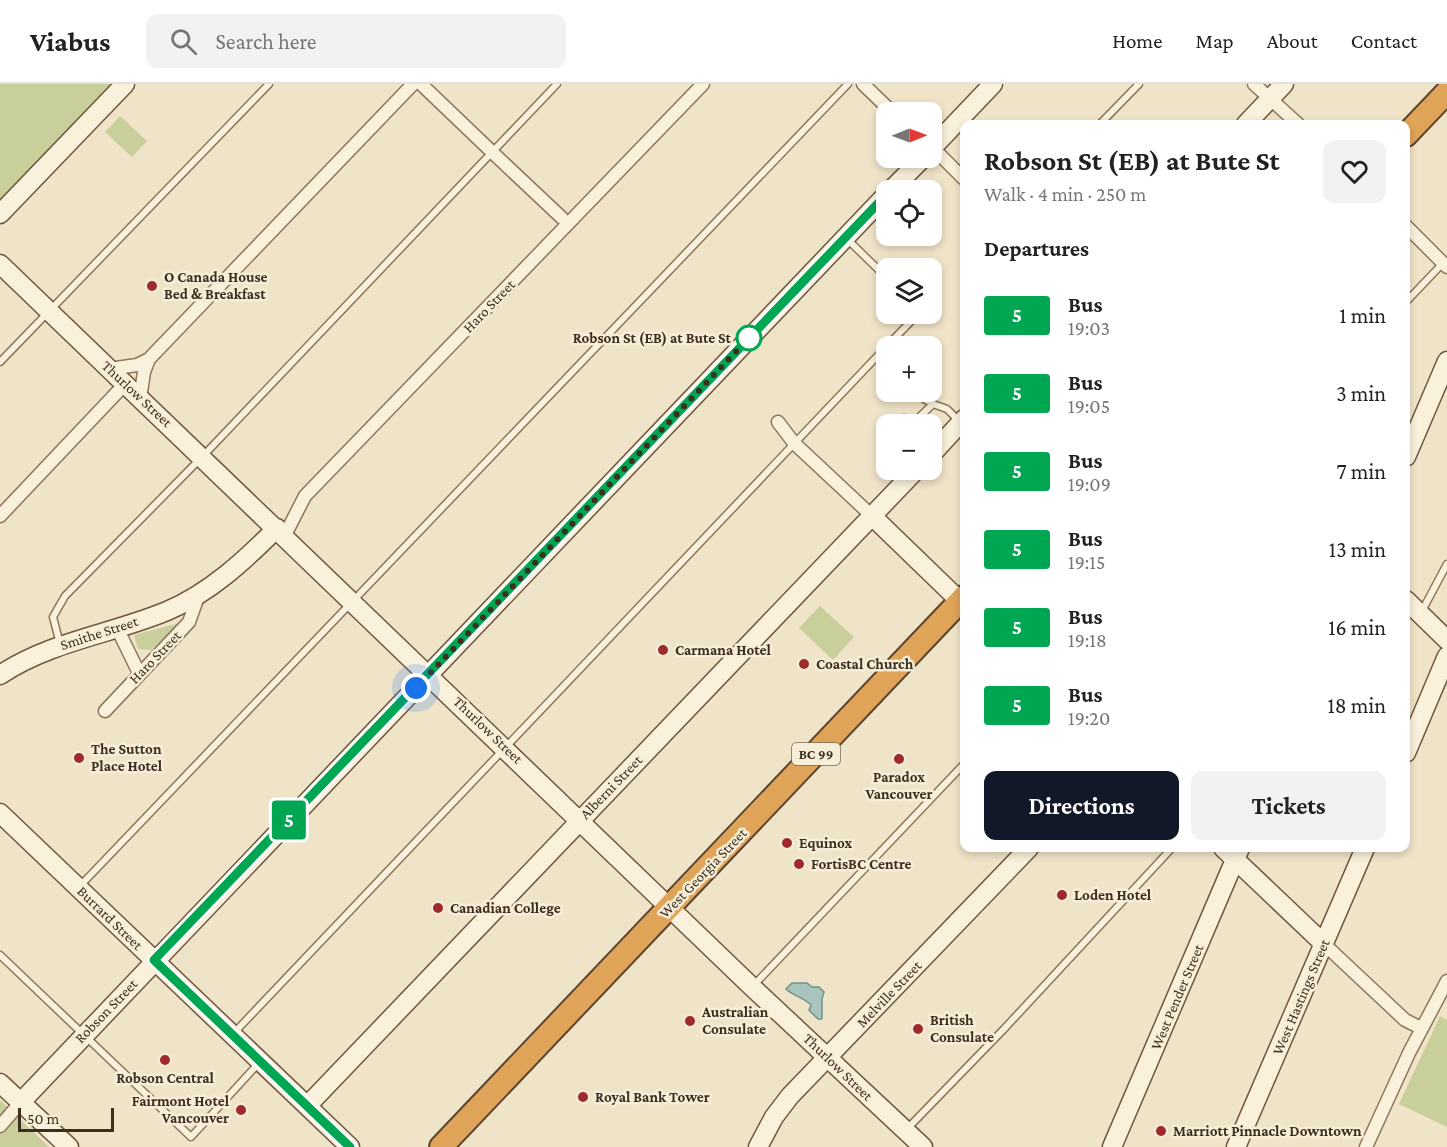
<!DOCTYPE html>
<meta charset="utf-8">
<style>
body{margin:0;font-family:"Crimson Pro",serif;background:#f2f2f2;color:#222;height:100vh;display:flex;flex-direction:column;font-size:22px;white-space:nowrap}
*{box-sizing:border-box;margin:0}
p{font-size:20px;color:#767676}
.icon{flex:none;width:33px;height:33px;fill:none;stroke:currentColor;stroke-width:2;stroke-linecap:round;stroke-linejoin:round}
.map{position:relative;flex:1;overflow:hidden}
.panel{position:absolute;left:960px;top:36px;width:450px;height:732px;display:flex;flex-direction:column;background:#fff;border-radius:12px;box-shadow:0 3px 9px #0003}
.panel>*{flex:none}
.badge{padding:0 12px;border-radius:4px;font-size:21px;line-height:39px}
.needle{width:39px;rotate:89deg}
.fabs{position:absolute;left:876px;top:18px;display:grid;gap:12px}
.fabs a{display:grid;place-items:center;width:66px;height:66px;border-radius:12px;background:#fff;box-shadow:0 3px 9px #0003;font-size:30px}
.scale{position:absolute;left:18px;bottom:15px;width:96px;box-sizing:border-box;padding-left:6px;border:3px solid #3d2e20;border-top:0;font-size:16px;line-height:21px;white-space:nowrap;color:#3d2e20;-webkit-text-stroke:4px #f7eed8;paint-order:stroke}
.you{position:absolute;width:30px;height:30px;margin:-15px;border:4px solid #fff;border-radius:50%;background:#1a73e8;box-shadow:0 0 0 9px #1a73e833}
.map>.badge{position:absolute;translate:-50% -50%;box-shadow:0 0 0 3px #fff}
h2{padding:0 24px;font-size:22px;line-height:54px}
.round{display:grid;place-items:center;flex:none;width:63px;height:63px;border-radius:12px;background:#f2f2f2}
.headline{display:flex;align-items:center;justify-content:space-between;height:102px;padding:0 24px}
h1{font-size:28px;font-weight:700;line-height:45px}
.action{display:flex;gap:12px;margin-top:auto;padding:12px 24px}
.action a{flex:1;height:69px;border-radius:12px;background:#111827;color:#fff;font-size:24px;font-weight:700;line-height:69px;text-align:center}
.action a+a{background:#f2f2f2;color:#222}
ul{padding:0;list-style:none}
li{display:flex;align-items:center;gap:18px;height:78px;padding:0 24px}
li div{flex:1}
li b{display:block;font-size:22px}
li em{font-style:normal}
li .badge{min-width:66px;font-weight:700;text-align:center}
header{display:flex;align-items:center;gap:36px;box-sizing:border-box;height:84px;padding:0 30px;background:#fff;border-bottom:2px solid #e0e0e0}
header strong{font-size:28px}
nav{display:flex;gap:33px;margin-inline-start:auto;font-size:21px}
.search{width:420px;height:54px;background:#f2f2f2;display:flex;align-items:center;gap:15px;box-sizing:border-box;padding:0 21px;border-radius:12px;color:#767676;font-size:22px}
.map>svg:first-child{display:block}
</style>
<header>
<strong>Viabus</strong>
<div class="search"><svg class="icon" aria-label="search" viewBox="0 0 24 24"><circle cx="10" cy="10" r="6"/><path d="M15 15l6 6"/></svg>Search here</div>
<nav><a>Home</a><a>Map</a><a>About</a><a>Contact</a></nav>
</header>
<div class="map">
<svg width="1447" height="1063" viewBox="0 0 1447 1063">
<rect width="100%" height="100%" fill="#f0e4c8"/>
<path fill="#c9cf9b" d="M0,0h113l-113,118z
M120,32l27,25 -15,16 -27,-25z
M820,522l34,31 -21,23 -34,-32z
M179,539l-28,27 -13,-1 -4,-14z
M1440,932l7,4v107l-48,-23z
M0,1016l49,47h-49z"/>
<path fill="#a9c4bc" stroke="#6f938a" stroke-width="1.5" d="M792,899h15l5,4h7l5,5 -2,7v20h-4l-9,-9 2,-5c-8,-8 -18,-9 -25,-16z"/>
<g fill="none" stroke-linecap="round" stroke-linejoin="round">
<g stroke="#8d765c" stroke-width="9">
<path id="lane" d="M1100,40l39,-40
M846,154l40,39
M1406,218l37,-39
M887,262l31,-32
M0,278l269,-278
M924,315l9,5
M904,334l5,6
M912,340l21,-20 14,5 11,11
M1422,527l25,-47
M60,560l-7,-27 12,-21 138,-140 354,-372
M79,803l769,-803
M0,871l191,182 67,-73
M753,902l211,-222
M233,950l653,-687
M906,1046l98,-101 168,-181"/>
</g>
<g stroke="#8d765c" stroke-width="15">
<path id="street" d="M421,0l70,67
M863,0l29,28
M1254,0l44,40
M932,63l32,32
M493,69l69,65
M1406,142l41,41
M109,285l28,-4 12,-6 264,-275
M140,315l4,-27 5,-13
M778,338l16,21 78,73
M0,432l125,-132
M285,451l20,-39 398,-412
M117,544l22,45
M105,627l84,-89 10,-28
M1324,860l81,76 16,8
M0,1042l21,-24
M1366,1063l43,-94 38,-72"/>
</g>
<g stroke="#6f573f" stroke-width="21">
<path id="secondary" d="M1246,40l38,-40
M932,64l61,-64
M891,106l32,-32
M0,130l125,-130
M0,180l752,723 171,160
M932,370l32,-35
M1406,373l41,-96
M872,432l92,89
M1406,516l41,40
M0,591c51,-34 112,-41 167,-64 43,-18 78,-51 110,-83
M1406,669l41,-97
M0,729l350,334
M1223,764l101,96
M0,999l69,64
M21,1018l865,-907
M307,1022l609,-636
M758,1063l16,-30 16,-21 239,-248
M1112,1063l128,-299
M1236,1063l129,-299"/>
</g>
<g stroke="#5b4430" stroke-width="26">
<path id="highway" d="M1406,51l41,-43
M441,1063l523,-550"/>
</g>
<use href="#lane" stroke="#faf1dc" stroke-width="6"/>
<use href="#street" stroke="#faf1dc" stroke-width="12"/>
<use href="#secondary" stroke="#faf1dc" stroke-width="18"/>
<use href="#highway" stroke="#e0a458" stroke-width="22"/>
</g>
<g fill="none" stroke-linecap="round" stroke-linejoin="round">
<g stroke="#fff" stroke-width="14">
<path id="line" d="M350,1063l-196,-187 732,-765"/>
</g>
<use href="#line" stroke="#00a651" stroke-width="9"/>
<path stroke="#3d2e20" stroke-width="6" stroke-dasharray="0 10.8" d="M416,604l333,-350"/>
</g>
<g fill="#9e2a2b" stroke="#f7eed8" stroke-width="2">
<circle cx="152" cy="202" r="6"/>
<circle cx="663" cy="566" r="6"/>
<circle cx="804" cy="580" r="6"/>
<circle cx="79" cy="674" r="6"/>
<circle cx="899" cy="675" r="6"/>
<circle cx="787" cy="759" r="6"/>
<circle cx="799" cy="780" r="6"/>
<circle cx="1062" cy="811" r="6"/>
<circle cx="438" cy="824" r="6"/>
<circle cx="690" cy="937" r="6"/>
<circle cx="918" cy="945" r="6"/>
<circle cx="165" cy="976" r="6"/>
<circle cx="583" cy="1013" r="6"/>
<circle cx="241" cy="1026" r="6"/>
<circle cx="1161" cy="1047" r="6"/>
</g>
<circle fill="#fff" stroke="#00a651" stroke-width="3" cx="749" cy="254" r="12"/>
<g text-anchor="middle" stroke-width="5" stroke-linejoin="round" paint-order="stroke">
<rect fill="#f7eed8" stroke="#756857" stroke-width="1.5" x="792" y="659" width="48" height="22" rx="4.5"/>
<g font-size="14" font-weight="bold" fill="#3d2e20">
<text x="816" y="675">BC 99</text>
</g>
<g font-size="15" font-weight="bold" fill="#3d2e20" stroke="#f7eed8" text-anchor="start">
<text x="164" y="198">O Canada House<tspan x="164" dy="17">Bed &amp; Breakfast</tspan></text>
<text x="675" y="571">Carmana Hotel</text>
<text x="816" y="585">Coastal Church</text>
<text x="91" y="670">The Sutton<tspan x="91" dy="17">Place Hotel</tspan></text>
<text x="899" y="698" text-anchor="middle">Paradox<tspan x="899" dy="17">Vancouver</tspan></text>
<text x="799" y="764">Equinox</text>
<text x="811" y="785">FortisBC Centre</text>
<text x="1074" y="816">Loden Hotel</text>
<text x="450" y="829">Canadian College</text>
<text x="702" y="933">Australian<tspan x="702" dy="17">Consulate</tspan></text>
<text x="930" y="941">British<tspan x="930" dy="17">Consulate</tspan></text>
<text x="165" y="999" text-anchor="middle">Robson Central</text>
<text x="595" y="1018">Royal Bank Tower</text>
<text x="229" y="1022" text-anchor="end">Fairmont Hotel<tspan x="229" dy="17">Vancouver</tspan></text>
<text x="1173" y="1052">Marriott Pinnacle Downtown</text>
</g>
<g font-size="15" fill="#3d2e20" stroke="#f7eed8">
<text transform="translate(489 222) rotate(-46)" y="5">Haro Street</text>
<text transform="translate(137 310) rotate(43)" y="5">Thurlow Street</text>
<text transform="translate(99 549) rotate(-18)" y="5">Smithe Street</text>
<text transform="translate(155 573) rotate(-46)" y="5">Haro Street</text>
<text transform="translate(488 646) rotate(44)" y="5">Thurlow Street</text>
<text transform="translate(611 703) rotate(-46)" y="5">Alberni Street</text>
<text transform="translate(703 789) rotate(-46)" y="5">West Georgia Street</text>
<text transform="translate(110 834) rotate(44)" y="5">Burrard Street</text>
<text transform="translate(889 910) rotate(-46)" y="5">Melville Street</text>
<text transform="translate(1177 913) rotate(-67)" y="5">West Pender Street</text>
<text transform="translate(1301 913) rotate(-67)" y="5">West Hastings Street</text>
<text transform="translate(106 927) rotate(-46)" y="5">Robson Street</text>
<text transform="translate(838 983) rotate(44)" y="5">Thurlow Street</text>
</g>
<g font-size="15" font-weight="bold" fill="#3d2e20" stroke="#f7eed8" text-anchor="end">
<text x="731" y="259">Robson St (EB) at Bute St</text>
</g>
</g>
</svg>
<div class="fabs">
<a><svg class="needle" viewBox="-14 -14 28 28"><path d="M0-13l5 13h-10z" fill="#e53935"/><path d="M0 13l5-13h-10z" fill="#767676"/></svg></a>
<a><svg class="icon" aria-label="locate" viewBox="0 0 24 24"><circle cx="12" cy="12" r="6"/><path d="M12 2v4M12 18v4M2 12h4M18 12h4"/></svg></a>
<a><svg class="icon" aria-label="layers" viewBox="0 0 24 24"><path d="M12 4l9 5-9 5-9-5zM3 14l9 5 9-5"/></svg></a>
<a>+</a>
<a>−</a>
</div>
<div class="scale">50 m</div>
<div class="you" style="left:416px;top:604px"></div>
<b class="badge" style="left:289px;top:736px;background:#00a651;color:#fff">5</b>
<section class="panel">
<div class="headline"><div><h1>Robson St (EB) at Bute St</h1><p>Walk · 4 min · 250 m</p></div><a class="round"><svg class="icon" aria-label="heart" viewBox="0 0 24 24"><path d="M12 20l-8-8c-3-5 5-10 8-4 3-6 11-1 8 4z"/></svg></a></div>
<h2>Departures</h2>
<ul>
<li><span class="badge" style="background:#00a651;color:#fff">5</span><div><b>Bus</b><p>19:03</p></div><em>1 min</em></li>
<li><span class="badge" style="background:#00a651;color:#fff">5</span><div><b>Bus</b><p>19:05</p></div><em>3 min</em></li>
<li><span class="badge" style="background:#00a651;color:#fff">5</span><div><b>Bus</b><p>19:09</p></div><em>7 min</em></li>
<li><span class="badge" style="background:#00a651;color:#fff">5</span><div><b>Bus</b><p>19:15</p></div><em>13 min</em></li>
<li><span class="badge" style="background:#00a651;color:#fff">5</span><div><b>Bus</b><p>19:18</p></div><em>16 min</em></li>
<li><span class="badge" style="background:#00a651;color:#fff">5</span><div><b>Bus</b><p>19:20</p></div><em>18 min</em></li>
</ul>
<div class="action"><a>Directions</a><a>Tickets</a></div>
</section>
</div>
